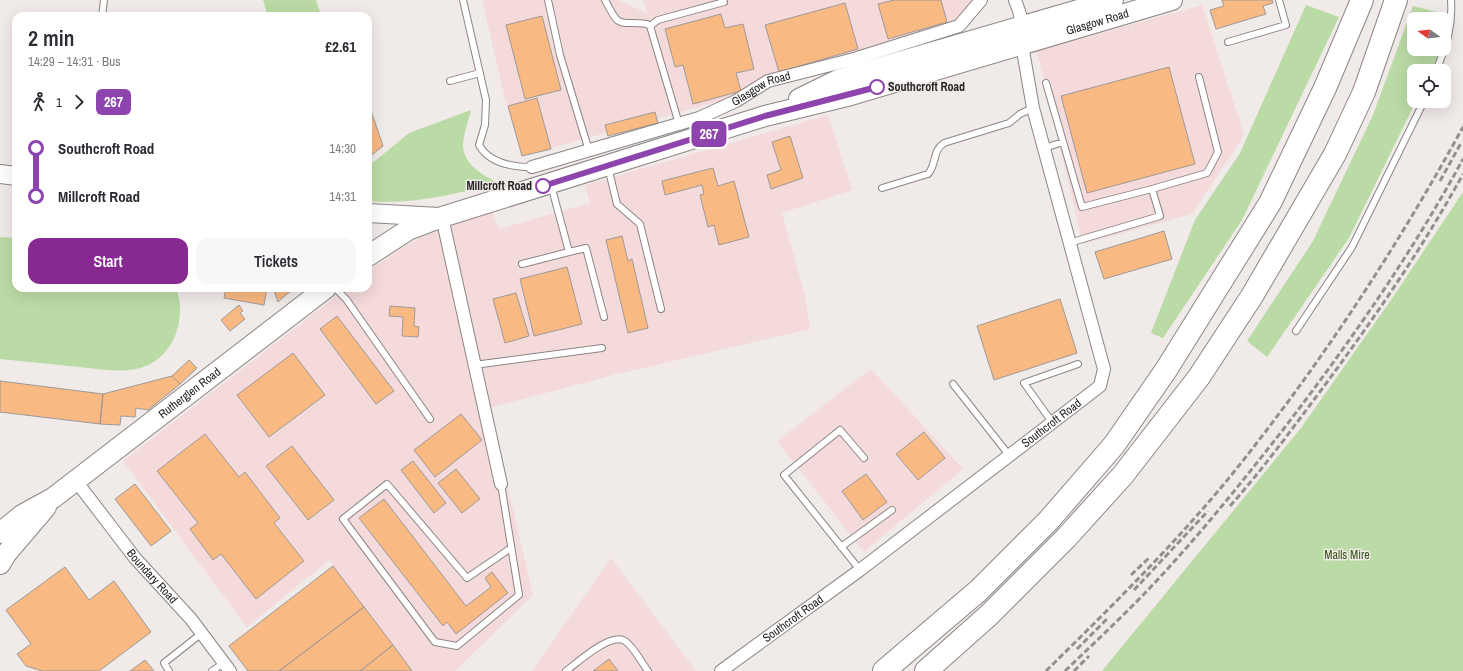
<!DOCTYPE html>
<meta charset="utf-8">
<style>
body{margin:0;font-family:"Archivo Narrow",sans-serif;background:#f7f7f7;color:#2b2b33;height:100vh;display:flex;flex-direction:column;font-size:15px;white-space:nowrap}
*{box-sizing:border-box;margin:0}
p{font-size:13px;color:#7c7c81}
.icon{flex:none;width:22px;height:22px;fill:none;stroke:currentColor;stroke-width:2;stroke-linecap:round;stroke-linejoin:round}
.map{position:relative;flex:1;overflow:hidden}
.sheet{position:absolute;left:12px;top:12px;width:360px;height:280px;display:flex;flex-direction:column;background:#fff;border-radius:12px;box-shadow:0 4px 16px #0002}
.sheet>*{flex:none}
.badge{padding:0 8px;border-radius:6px;font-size:14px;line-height:26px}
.needle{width:26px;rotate:284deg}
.controls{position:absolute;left:1407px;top:12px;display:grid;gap:8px}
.controls a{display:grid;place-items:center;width:44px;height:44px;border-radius:8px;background:#fff;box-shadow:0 4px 16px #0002;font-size:20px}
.map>.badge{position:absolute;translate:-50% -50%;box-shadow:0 0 0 2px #fff}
.legs{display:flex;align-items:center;gap:6px;height:44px;padding:0 16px;font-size:13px}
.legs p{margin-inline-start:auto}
.overview{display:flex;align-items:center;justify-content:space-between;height:68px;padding:0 16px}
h1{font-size:22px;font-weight:600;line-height:30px}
.primary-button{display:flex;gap:8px;margin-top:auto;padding:8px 16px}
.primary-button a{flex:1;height:46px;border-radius:12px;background:#882892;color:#fff;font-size:16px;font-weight:600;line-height:46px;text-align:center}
.primary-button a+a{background:#f7f7f7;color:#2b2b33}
ul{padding:0 16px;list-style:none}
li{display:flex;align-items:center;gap:14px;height:48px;font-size:15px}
li i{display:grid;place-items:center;width:6px;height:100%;margin:0 5px;background:currentColor}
li i::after{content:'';width:10px;height:10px;margin:-5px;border:3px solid;border-radius:50%;background:#fff}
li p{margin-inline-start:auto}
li:first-child i{background:linear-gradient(#0000 50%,currentColor 0)}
li:last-child i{background:linear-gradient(currentColor 50%,#0000 0)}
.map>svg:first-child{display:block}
</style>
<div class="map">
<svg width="1463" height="671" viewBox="0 0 1463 671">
<rect width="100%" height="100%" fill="#f0eae8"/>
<path fill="#f5dadc" d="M482,0h135l30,13 -4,-13h331l-18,22 -175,62 -259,72 -17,-58z
M1202,5l42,130 -52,79 -109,30 -46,-193z
M828,115l24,75 -70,23 23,83 5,33 -197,46 -124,33 44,187 -78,76h-43l-83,-111 -82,67 -124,-166 224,-173h21v-16l31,-23 29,-15 64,-22 7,17 91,-26 -5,-18z
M871,369l92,100 -99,83 -87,-111z
M611,558l85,113h-164z"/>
<path fill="#badba5" d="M263,0h53l4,12 -11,4h-41z
M1306,5l33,12 -97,203 -79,118 -12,-5 44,-113 45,-67z
M1413,6l32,8 -1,8v-3h-30v30h25l-2,10 -6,12h-17v30h2l-67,137 -82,119 -20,-16 66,-100 60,-126z
M471,110c-2,9 -9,29 -8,37 2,19 21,29 36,36 -44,11 -86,22 -131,18v-38l7,-2 34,-28z
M1463,192v479h-361l199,-243 90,-128z
M0,237l16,1v50h160c6,16 5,32 -1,48 -6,14 -17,26 -32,31 -20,7 -43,2 -64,0 -26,-3 -53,-5 -79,-8z"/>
<path fill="#f9b982" stroke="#9e9996" d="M894,0h47l6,22 -59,17 -10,-35z
M1222,0h50l1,3 -10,3 3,8 -50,15 -6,-19 14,-4z
M845,3l13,46 -79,23 -14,-47z
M721,14l4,14 18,-4 11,45 -18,4 5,18 -48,13 -10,-39 -8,2 -10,-38z
M542,16l19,74 -36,9 -19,-74z
M1169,67l26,97 -108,29 -26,-97z
M537,98l14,51 -29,7 -14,-50z
M368,102l15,44 -15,12z
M655,112l3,11 -50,13 -3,-11z
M790,136l13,42 -32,11 -4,-14 14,-5 -9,-28z
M713,168l5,18 16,-5 15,56 -30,8 -5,-20 -6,2 -8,-32 4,-1 -2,-9 -37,10 -3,-14z
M1164,231l8,28 -68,20 -9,-27z
M622,236l6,25 4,-2 16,69 -20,5 -22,-93z
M567,267l15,57 -48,12 -14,-57z
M226,288h41l-3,17 -40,-7z
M273,288h21l-16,14z
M516,293l13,43 -24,7 -12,-44z
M1060,299l17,54 -83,27 -17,-54z
M239,305l4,6 -3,2 5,6 -15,12 -9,-11z
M390,306l25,2 -1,18 5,1 -1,10 -16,-1 1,-19 -14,-1z
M337,316l57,75 -18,13 -56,-75z
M293,353l32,42 -56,42 -32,-42z
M189,360l8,8 -17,16 -8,-8z
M172,376l8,8 -32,26 -12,-2 -1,9 -14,-1 -1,9 -20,-1 3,-30z
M0,381l103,13 -3,30 -100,-12z
M461,414l21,26 -47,37 -21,-27z
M924,432l21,26 -27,22 -22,-26z
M205,434l34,43 6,-5 35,46 -6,5 30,38 -48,38 -35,-45 -8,6 -23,-31 8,-6 -41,-52z
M292,446l42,54 -26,20 -42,-54z
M413,461l33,42 -12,10 -33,-43z
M456,469l24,30 -18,14 -24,-30z
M866,474l21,28 -24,18 -21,-29z
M135,484l36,47 -20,15 -36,-47z
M384,499l82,107 25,-19 -6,-9 7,-6 16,21 -52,41 -9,-12 -4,4 -84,-108z
M333,566l31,41 -85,64h-31l-19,-25z
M65,567l24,33 25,-19 37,51 -52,39h-57l-16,-5 -9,-12 14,-10 -25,-34z
M364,607l29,38 -33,26h-81z
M393,645l19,26h-52z
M609,659l9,12h-25z
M145,660l9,11h-24z"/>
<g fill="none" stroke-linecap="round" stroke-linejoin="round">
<g stroke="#8b8683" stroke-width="8">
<path id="lane" d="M463,0l23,100 -1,25 -6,20c10,18 34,22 53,22
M548,0l12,55 29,96
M605,0c15,29 11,21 42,24l3,2 29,98
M102,16l2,-16
M650,26l8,-6 66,-18
M1228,42l58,-17 -7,-25
M1436,71c10,-24 17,-45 15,-71
M450,81l30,-8
M1046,83l36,124 70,-18 8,27 -91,27
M1044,148l19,-6
M608,167l9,37 23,20 21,85
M551,185l18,67 17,-4 18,69
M882,188l46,-14c9,-10 4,-23 16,-31l65,-20 11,-9 13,-6
M1152,189l55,-16 11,-21 -19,-75
M522,264l47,-12
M335,288l11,11 84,120
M1296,331l56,-84 72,-146
M474,365l128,-17
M953,384l56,71
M1052,422l-28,-39 54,-19
M501,484l18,111 -62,51 -22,-4 -92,-123 44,-35 80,94 44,-30
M841,547l51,-37
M860,570l-76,-95 56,-45 24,28
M169,671l-5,-8 38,-30
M212,671l12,-8
M566,671c12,-9 45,-39 59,-30 9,6 16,21 23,30"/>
</g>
<g stroke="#8b8683" stroke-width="14">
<g id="street">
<path id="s1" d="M532,167l167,-49 37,-17 32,-20 86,-22 105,-33 22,-26"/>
<path d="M442,217l59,267"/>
<path id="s2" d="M76,481l59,77 56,61 39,52"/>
<path id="s3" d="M721,671l139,-101 240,-184 4,-17 -71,-261 -11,-63 -2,-31 -5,-14"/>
</g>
</g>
<g stroke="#8b8683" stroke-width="20">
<path id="secondary" d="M0,174l16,2
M368,213l71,4"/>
</g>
<g stroke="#8b8683" stroke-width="22">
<g id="primary">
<path d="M799,99l41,-20 273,-79"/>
<path id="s4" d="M368,256l40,-26 34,-13 323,-101 86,-21 321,-95"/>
<path id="s5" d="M0,533l22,-18 31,-17 273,-210"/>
<path d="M0,564l6,-10 40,-47"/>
</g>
</g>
<g stroke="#8b8683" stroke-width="24">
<path id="highway" d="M884,671l94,-80 71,-71 65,-75 52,-75 104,-167 55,-115 37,-88
M926,671l63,-56 77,-77 57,-63 76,-98 53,-81 83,-142 29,-62 32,-92"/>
</g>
<use href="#lane" stroke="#fff" stroke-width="6"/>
<use href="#street" stroke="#fff" stroke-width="12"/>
<use href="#secondary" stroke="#fff" stroke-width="18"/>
<use href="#primary" stroke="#fff" stroke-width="20"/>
<use href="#highway" stroke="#fff" stroke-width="22"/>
<path stroke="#94908f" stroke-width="3" stroke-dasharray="6 3" stroke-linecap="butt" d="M1440,181l21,-38
M1230,506c33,-37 62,-77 92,-117 51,-69 100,-140 141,-215
M1131,575l19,-18
M1134,590l74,-79
M1077,649l30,-30
M1046,671c63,-62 127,-125 183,-193 89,-110 166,-227 234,-351
M1065,671c27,-26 54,-51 80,-78 49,-51 93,-106 137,-162 66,-86 129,-176 181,-272
M1074,671l15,-15"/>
</g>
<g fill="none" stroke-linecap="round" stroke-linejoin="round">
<g stroke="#fff" stroke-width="9">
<path id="line-1" d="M543,186l222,-70 112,-29"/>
</g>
<use href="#line-1" stroke="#8e44ad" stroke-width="6"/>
</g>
<g fill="#fff" stroke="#8e44ad" stroke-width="2">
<circle cx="877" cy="87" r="7"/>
<circle cx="543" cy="186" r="7"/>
</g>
<g text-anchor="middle" stroke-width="3" stroke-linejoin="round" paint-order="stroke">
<g font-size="12" fill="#262424" stroke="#f0eae8">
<text dy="4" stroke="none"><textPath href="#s4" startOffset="768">Glasgow Road</textPath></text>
<text dy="4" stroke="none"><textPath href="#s1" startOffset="243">Glasgow Road</textPath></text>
<text dy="4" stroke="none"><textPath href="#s5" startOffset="236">Rutherglen Road</textPath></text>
<text dy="4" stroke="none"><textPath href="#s3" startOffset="413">Southcroft Road</textPath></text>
<text dy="4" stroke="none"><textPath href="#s2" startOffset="122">Boundary Road</textPath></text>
<text dy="4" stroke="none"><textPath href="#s3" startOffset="89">Southcroft Road</textPath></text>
</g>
<g font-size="12" font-weight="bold" fill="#262424" stroke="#f0eae8" text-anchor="start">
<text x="888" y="91">Southcroft Road</text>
<text x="532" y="190" text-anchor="end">Millcroft Road</text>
</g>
<g font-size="12" fill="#38581d" stroke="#f0eae8">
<text x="1347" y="559">Malls Mire</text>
</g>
</g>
</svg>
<div class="controls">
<a><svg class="needle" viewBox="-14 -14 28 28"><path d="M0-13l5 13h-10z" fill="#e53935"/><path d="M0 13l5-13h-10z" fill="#7c7c81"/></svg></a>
<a><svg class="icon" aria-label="locate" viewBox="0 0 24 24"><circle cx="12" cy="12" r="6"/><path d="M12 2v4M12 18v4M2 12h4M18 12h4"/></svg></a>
</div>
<b class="badge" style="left:709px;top:134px;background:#8e44ad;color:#fff">267</b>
<section class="sheet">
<div class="overview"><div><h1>2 min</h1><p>14:29 – 14:31 · Bus</p></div><b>£2.61</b></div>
<div class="legs"><svg class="icon" aria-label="walk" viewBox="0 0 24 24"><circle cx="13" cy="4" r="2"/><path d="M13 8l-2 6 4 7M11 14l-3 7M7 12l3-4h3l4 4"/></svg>1<svg class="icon" aria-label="forward" viewBox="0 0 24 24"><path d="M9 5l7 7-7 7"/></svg><b class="badge" style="background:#8e44ad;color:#fff">267</b></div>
<ul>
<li><i style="color:#8e44ad"></i><b>Southcroft Road</b><p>14:30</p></li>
<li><i style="color:#8e44ad"></i><b>Millcroft Road</b><p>14:31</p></li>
</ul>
<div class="primary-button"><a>Start</a><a>Tickets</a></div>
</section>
</div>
